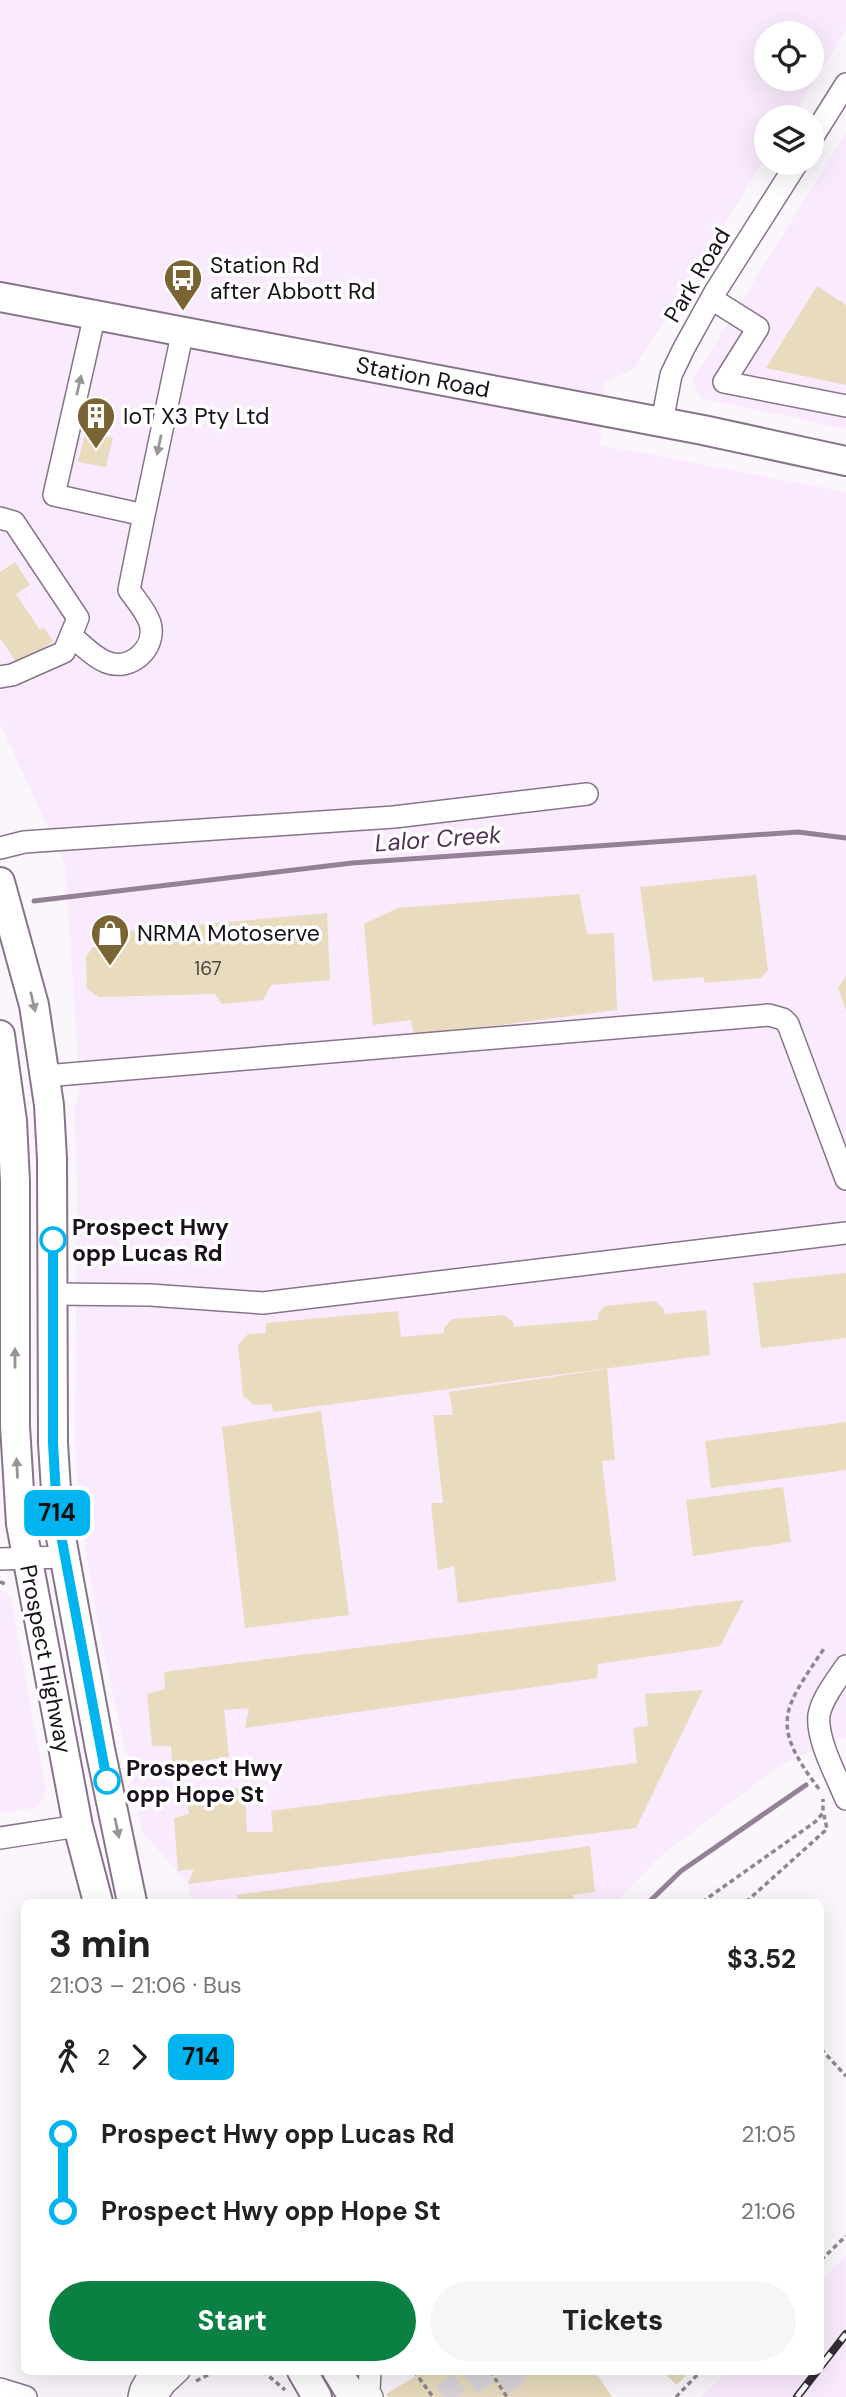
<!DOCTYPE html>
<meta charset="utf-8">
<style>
body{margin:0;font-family:"DM Sans",sans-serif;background:#f6f6f6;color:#222;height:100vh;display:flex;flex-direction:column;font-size:26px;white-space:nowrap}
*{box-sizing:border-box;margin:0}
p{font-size:23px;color:#767676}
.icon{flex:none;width:38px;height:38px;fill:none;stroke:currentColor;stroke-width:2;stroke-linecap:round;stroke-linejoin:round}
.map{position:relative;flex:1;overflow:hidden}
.details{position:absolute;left:21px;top:1899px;width:803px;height:476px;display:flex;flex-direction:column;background:#fff;border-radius:10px;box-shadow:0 7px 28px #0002}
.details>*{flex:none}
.badge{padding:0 14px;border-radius:10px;font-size:24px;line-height:46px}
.tools{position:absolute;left:754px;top:21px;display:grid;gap:14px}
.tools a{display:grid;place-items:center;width:70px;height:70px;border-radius:50%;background:#fff;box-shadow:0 7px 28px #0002;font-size:35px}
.map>.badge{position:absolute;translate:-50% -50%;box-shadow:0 0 0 4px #fff}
.legs{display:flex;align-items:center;gap:10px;height:77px;padding:0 28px;font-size:23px}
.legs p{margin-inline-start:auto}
.overview{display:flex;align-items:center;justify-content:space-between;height:119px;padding:0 28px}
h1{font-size:38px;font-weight:800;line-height:52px}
.action{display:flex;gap:14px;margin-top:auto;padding:14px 28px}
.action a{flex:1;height:80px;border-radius:42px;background:#0b8043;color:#fff;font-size:28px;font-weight:800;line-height:80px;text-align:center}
.action a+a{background:#f6f6f6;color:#222}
ul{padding:0 28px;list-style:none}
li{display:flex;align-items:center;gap:24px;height:77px;font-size:26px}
li i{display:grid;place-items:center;width:10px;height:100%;margin:0 9px;background:currentColor}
li i::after{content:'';width:18px;height:18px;margin:-9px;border:5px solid;border-radius:50%;background:#fff}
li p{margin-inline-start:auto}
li:first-child i{background:linear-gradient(#0000 50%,currentColor 0)}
li:last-child i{background:linear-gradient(currentColor 50%,#0000 0)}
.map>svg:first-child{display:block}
</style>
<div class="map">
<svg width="846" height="2397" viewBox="0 0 846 2397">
<rect width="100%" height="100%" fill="#fbf6fc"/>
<path fill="#faeafd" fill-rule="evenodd" d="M0,0h846v30l-54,87h-26v40l-132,212 -29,13 -5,63 246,47v1245l-66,28 -123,94 -40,43h-425l-4,-18 -46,-53 -42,-198 -21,-121 -4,-67 2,-256 -3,-80 6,-20 -15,-225 -65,-140zM766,33h46v46h-46z
M846,133v296l-145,-31 -9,-17z
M0,1589l11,8 35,193 -3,10 -9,8 -34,5z
M846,2256v141h-145l27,-26h93v-90z"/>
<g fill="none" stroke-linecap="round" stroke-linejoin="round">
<path stroke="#948198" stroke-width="5" d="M34,901l318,-38 446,-31 48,6
M649,1902l32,-31 125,-86"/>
</g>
<path fill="#e8dbbe" d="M817,286l29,19v80l-80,-17z
M85,433l28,5 -7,29 -28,-5z
M15,562l15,23 -14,9 24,36 4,-2 9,13 -35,24 -18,-27v-66z
M756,875l12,95 -7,8 -56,5 -2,-6 -50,4 -13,-94z
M579,894l8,40 27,-1 3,77 -203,26 -3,-16 -38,5 -9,-101 34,-16z
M327,913l3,67 -59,5 -8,15 -41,4 -7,-10 -116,3 -12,-8 -1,-32 7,-10 13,-4v-10z
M846,976v34l-8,-22z
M846,1273v65l-85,10 -8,-65z
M655,1301l9,8v5l42,-4 4,45 -437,57 -1,-8 -18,1 -11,-9 -5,-51 10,-11 18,-1v-10l132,-12 3,26 43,-4v-5l8,-9 52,-4 9,7 1,5 84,-7v-6l7,-8z
M607,1369l8,91 -13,1 14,120 -158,22 -4,-37 -16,4 -7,-67h12l-10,-88h20l-4,-23z
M321,1411l28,204 -104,13 -23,-201z
M846,1422v48l-135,18 -6,-47z
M783,1487l8,55 -98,14 -7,-56z
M744,1600l-24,46 -122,18 -1,14 -352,50 4,-20 -25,2 5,47 -57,8 -1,-19h-19l-5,-52 18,-5 -1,-17z
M703,1690l-67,138 -448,56 6,-15 -16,2 -4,-53 15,-4 -4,-23 60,-3 2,44h26l-2,-21 366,-48 -4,-35 15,-2 -3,-32z
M590,1846l5,46 -22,3 1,7h-336l-1,-7z
M424,2371h171l17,26h-224l-2,-3z
M668,2371h22l-13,14 -12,-11z"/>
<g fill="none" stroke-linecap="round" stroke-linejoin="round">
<path stroke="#d9d4da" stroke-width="21" stroke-dasharray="21 10" stroke-linecap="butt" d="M474,2371l18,26
M505,2371l18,26
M445,2380l12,17"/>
<g stroke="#87748b" stroke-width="24">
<path id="minor" d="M812,138l34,-54
M712,299l46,29 -34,54 122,24
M95,314l-41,181 90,20 39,-185
M662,422l9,-47 13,-27 31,-56 82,-129
M0,518l14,4 64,96 -14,34 -52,23 -12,2
M71,636c11,8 22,21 35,26 25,10 51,-14 44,-39 -4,-12 -14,-23 -21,-33l15,-75
M0,848l24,-6 370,-25 193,-23
M45,1076l724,-61 14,4 5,5 58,155
M53,1294l97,1 113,8 583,-70
M0,1559l64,-2
M846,1666c-9,14 -24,32 -27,49 -3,24 18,62 27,84
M0,1838l78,-12
M370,2371l-1,20 3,6
M0,2389l26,8
M139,2397l2,-8 10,-18
M156,2397l9,-13 14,-13"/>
</g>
<g stroke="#87748b" stroke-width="32">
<path id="major" d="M0,297l703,133 143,31
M0,882l34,123 15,100 3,54 1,284 5,78 42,228 32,153
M0,1035l12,86 3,61v244l6,98 57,302 20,76
M302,2371l15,26
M337,2371l16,26"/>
</g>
<path stroke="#8c868d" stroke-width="3.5" stroke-dasharray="5 3.5" stroke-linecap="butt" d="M0,1582l8,3
M819,1789c-50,-66 -36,-79 6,-142
M702,1902l113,-80 8,-9v-14
M746,1902l81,-73 -3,-14
M821,2049l25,27
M821,2260l25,-24
M263,2371l22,19
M414,2371l19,26
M490,2371l17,26
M196,2381l20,-10
M676,2397l25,-26"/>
<use href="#minor" stroke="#fff" stroke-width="21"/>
<use href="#major" stroke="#fff" stroke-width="28"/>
<g stroke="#332c35" stroke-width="8">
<path id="rail" d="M821,2366l25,-32
M797,2397l20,-26"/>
</g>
<use href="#rail" stroke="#fff" stroke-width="5" stroke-dasharray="16" stroke-linecap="butt"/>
</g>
<defs><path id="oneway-solid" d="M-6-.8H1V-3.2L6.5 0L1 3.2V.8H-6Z" transform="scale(1.75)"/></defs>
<g fill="#989498">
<use href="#oneway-solid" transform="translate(79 385) rotate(-77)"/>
<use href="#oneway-solid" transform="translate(159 445) rotate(102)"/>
<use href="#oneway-solid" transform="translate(33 1002) rotate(77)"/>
<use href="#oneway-solid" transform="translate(15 1358) rotate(-90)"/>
<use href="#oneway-solid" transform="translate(17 1468) rotate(-93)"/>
<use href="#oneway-solid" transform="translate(117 1828) rotate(78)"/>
</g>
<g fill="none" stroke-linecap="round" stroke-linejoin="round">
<g stroke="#fff" stroke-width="16">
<path id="line-1" d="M53,1240v203l4,71 50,267"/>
</g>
<use href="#line-1" stroke="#00b5ef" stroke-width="10"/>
</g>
<defs>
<g id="bus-pin" transform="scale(2.0125)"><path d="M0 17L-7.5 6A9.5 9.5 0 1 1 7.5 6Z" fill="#7a6434" stroke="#fff"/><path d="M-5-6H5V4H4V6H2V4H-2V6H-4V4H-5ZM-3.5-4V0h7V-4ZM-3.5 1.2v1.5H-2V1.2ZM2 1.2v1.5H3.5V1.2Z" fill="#fff"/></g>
<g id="building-pin" transform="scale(2.0125)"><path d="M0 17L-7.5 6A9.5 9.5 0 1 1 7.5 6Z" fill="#7a6434" stroke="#fff"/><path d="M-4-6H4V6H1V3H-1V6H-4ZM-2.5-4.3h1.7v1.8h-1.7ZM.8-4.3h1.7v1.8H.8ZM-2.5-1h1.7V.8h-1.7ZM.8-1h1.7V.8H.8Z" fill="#fff"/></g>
<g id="shop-pin" transform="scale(2.0125)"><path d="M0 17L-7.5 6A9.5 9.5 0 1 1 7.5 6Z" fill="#7a6434" stroke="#fff"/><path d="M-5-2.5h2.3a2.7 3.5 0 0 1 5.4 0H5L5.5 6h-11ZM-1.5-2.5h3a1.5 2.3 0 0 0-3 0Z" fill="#fff"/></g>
</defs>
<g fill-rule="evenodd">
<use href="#bus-pin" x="183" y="278"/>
<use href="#building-pin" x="96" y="416"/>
<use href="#shop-pin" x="110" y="933"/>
</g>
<g fill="#fff" stroke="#00b5ef" stroke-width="3.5">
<circle cx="53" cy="1240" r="12"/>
<circle cx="107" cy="1781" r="12"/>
</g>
<g text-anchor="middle" stroke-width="7" stroke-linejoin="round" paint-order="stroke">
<g font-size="19" fill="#4d4444">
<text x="208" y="975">167</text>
</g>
<g font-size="23" fill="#19121b" stroke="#fff" text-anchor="start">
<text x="210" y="273">Station Rd<tspan x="210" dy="26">after Abbott Rd</tspan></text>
<text x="123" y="424">IoT X3 Pty Ltd</text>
<text x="137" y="941">NRMA Motoserve</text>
</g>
<g font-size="23" fill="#19121b" stroke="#fff">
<text transform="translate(697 275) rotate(-59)" y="8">Park Road</text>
<text transform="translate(423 377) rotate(11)" y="8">Station Road</text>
<text transform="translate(46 1659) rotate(79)" y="8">Prospect Highway</text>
</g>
<g font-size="23" font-weight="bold" fill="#19121b" stroke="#fff" text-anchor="start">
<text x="72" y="1235">Prospect Hwy<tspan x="72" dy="26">opp Lucas Rd</tspan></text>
<text x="126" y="1776">Prospect Hwy<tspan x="126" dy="26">opp Hope St</tspan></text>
</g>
<g font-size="24" font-style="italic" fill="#513058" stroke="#fff">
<text transform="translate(438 839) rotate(-4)" y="8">Lalor Creek</text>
</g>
</g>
</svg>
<div class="tools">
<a><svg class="icon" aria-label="locate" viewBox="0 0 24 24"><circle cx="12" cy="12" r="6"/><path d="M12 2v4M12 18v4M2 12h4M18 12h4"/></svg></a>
<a><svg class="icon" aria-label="layers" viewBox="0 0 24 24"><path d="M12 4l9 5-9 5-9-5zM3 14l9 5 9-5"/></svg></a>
</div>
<b class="badge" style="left:57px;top:1513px;background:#00b5ef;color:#111">714</b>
<section class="details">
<div class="overview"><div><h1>3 min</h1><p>21:03 – 21:06 · Bus</p></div><b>$3.52</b></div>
<div class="legs"><svg class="icon" aria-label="walk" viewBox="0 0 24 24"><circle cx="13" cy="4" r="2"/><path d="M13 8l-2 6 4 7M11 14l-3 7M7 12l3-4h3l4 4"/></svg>2<svg class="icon" aria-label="forward" viewBox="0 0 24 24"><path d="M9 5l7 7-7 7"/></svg><b class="badge" style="background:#00b5ef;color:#111">714</b></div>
<ul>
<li><i style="color:#00b5ef"></i><b>Prospect Hwy opp Lucas Rd</b><p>21:05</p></li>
<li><i style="color:#00b5ef"></i><b>Prospect Hwy opp Hope St</b><p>21:06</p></li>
</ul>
<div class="action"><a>Start</a><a>Tickets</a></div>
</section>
</div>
